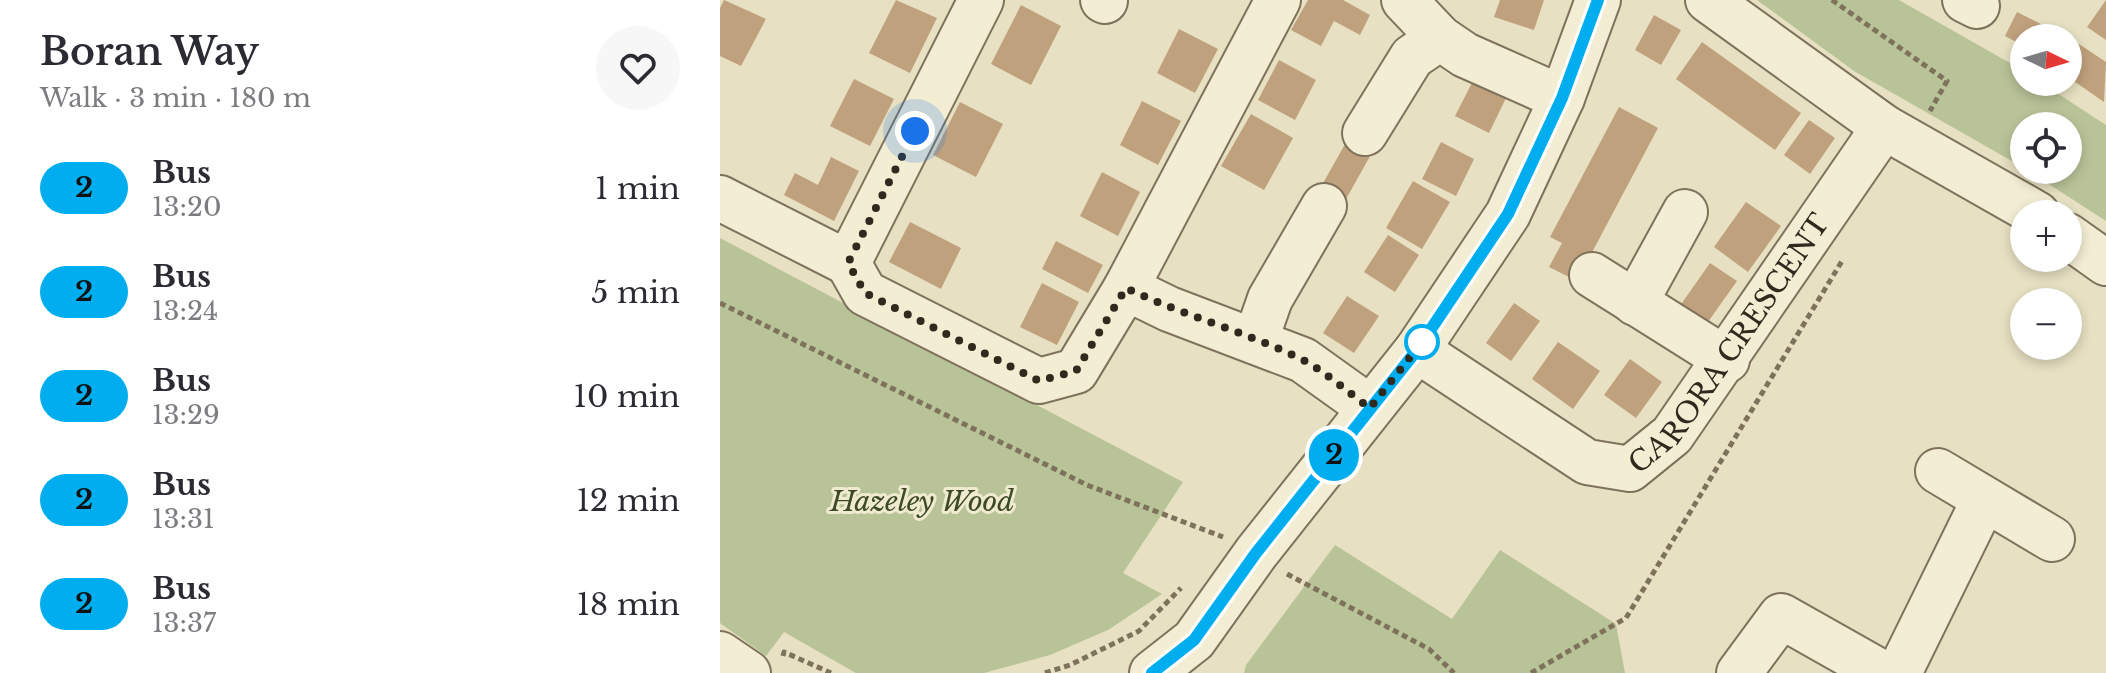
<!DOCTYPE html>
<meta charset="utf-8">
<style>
body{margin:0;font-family:"Libre Baskerville",serif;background:#f7f7f7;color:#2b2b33;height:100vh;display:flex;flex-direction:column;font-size:30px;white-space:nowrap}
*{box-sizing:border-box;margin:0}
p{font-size:26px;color:#7c7c81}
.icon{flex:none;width:44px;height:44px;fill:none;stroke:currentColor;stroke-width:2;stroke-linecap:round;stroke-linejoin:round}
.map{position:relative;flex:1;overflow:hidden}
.side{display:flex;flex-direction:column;background:#fff;width:720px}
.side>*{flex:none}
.badge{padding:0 16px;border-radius:26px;font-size:28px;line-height:52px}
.needle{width:52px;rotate:95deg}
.tools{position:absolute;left:1290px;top:24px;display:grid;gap:16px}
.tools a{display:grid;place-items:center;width:72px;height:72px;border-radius:50%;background:#fff;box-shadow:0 4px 12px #0003;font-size:40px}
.you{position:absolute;width:40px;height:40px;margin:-20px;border:6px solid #fff;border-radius:50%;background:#1a73e8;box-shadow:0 0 0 12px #1a73e833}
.map>.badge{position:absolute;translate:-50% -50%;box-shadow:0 0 0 4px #fff}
.round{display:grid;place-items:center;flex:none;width:84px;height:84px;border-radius:42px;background:#f7f7f7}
.overview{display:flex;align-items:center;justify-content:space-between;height:136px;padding:0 40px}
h1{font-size:38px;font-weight:600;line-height:60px}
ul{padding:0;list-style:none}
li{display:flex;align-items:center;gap:24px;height:104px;padding:0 40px}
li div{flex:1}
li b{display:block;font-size:30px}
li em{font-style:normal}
li .badge{min-width:88px;font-weight:700;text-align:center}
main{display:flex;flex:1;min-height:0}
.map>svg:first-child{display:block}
</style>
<main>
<section class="side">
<div class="overview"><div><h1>Boran Way</h1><p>Walk · 3 min · 180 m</p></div><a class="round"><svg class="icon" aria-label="heart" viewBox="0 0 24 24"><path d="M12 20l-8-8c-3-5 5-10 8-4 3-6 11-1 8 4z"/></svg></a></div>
<ul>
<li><span class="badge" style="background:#00adef;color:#111">2</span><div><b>Bus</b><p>13:20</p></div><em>1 min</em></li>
<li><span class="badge" style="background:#00adef;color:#111">2</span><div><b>Bus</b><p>13:24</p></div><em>5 min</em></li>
<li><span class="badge" style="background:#00adef;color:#111">2</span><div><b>Bus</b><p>13:29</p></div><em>10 min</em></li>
<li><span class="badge" style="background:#00adef;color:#111">2</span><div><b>Bus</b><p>13:31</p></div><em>12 min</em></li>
<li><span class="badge" style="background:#00adef;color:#111">2</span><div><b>Bus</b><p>13:37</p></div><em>18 min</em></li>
</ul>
</section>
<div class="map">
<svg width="1386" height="673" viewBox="0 0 1386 673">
<rect width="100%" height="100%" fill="#e7e0c2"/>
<path fill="#b9c398" d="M1037,0h142l125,71v11h16l66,43v96l-79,-51h41v-44h-44v42l-170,-97z
M0,238l463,244 -60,91 39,21 -54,36 -58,25 -66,18h-128l-72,-41 -18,24 -46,-33z
M615,545l117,74 48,-69 116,74 9,49h-381l2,-8z"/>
<path fill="#c0a17d" d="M4,0l42,19 -25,47 -21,-10v-48z
M176,0l41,18 -27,55 -41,-20z
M588,0h35l27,15 -10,20 -26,-14 -13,25 -30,-16z
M780,0h44l-10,30 -40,-13z
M1386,0v40l-19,-13z
M301,5l40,21 -30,59 -40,-21z
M1297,12l24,12 -7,14h-10v8l-19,-10z
M934,15l27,15 -20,35 -26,-15z
M459,29l39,20 -23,44 -38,-20z
M982,42l99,71 -26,37 -99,-71z
M1359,44l27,18 -2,40 -36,-25v-17z
M559,60l37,20 -21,40 -37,-20z
M134,79l40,20 -24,47 -40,-20z
M754,79l33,17 -18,37 -34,-17z
M422,101l39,20 -23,44 -38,-20z
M240,102l43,22 -27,53 -43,-22z
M899,107l39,21 -69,130 -16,21 -24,-12 13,-24 -12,-6z
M531,114l42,24 -29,52 -43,-24z
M1089,120l26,18 -25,36 -26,-19z
M629,137l24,14 -27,48 -24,-14z
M721,142l33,17 -18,37 -34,-17z
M111,157l28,14 -25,50 -50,-26 11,-22 23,12z
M382,172l38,20 -22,44 -38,-20z
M693,181l37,21 -28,47 -36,-21z
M1026,202l35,24 -33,46 -34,-25z
M190,222l51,26 -20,41 -52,-27z
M668,235l31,20 -24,37 -31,-20z
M336,241l47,24 -15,28 -46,-24z
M990,263l27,18 -34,48 -26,-19z
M322,283l37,19 -22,43 -37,-18z
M627,296l32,20 -25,37 -31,-20z
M794,303l26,18 -29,40 -25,-18z
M838,342l42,29 -27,38 -41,-30z
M910,359l32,23 -26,36 -32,-23z"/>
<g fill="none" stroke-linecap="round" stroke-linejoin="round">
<g stroke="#7e725c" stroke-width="48">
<g id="minor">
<path d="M261,0l-133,263 17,30 174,88 37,-10 50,-83 152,-288"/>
<path d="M383,0l2,1"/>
<path d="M684,0l36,38 25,17 97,43"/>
<path d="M988,0l176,127 153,87"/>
<path d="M1245,0l12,6"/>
<path d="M645,133l47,-76 28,-19"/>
<path d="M0,198l128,65"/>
<path d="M1348,236l38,27"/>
<path d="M872,275l135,85"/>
<path d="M406,288l43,21 134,51 67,48"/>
<path d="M915,303l50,-91"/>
<path d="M536,339l14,-40 54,-93"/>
<path id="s1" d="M697,350l170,112 43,7 42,-34 212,-308"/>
<path d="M1218,471l114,68"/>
<path d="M0,654l28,19"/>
<path d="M432,673l42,-33 62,-87 161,-203 91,-136 54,-116 36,-98"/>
<path d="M1019,673l42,-57 101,57"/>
<path d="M1179,673l85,-173"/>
</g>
</g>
<path stroke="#7e725c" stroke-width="5" stroke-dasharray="6 4" stroke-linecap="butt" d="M1112,0l115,81 -17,30
M0,303l367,182 136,52
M567,574l142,75 25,24
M63,656l1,-4 47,21
M325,673l25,-8 69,-34 42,-43
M811,673l95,-55 216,-357"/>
<use href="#minor" stroke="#f3edd4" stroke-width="44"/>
</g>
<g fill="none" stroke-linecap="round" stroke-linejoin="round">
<g stroke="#fff" stroke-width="18">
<path id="line" d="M432,673l42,-33 62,-87 161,-203 91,-136 54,-116 36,-98"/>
</g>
<use href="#line" stroke="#00adef" stroke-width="12"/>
<path stroke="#30291e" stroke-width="8" stroke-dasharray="0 14.4" d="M195,131l-67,132 17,30 174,88 37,-10 50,-83c56,27 117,43 173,70 25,12 48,34 71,50l52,-66"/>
</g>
<circle fill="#fff" stroke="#00adef" stroke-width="4" cx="702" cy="342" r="16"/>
<g text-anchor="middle" stroke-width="6" stroke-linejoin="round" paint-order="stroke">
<g font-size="28" fill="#30291e" stroke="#efead0">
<text dy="10" stroke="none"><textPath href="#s1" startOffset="408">CARORA CRESCENT</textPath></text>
</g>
<g font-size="28" font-style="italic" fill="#3d4a27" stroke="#efead0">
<text x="202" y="511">Hazeley Wood</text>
</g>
</g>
</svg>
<div class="tools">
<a><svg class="needle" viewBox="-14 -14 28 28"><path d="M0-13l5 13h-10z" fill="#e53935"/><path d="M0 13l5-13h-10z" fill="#7c7c81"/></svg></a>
<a><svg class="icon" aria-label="locate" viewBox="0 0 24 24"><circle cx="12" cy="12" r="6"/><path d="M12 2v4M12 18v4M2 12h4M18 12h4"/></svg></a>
<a>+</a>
<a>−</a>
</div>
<div class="you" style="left:195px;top:131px"></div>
<b class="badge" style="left:614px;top:455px;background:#00adef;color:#111">2</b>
</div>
</main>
